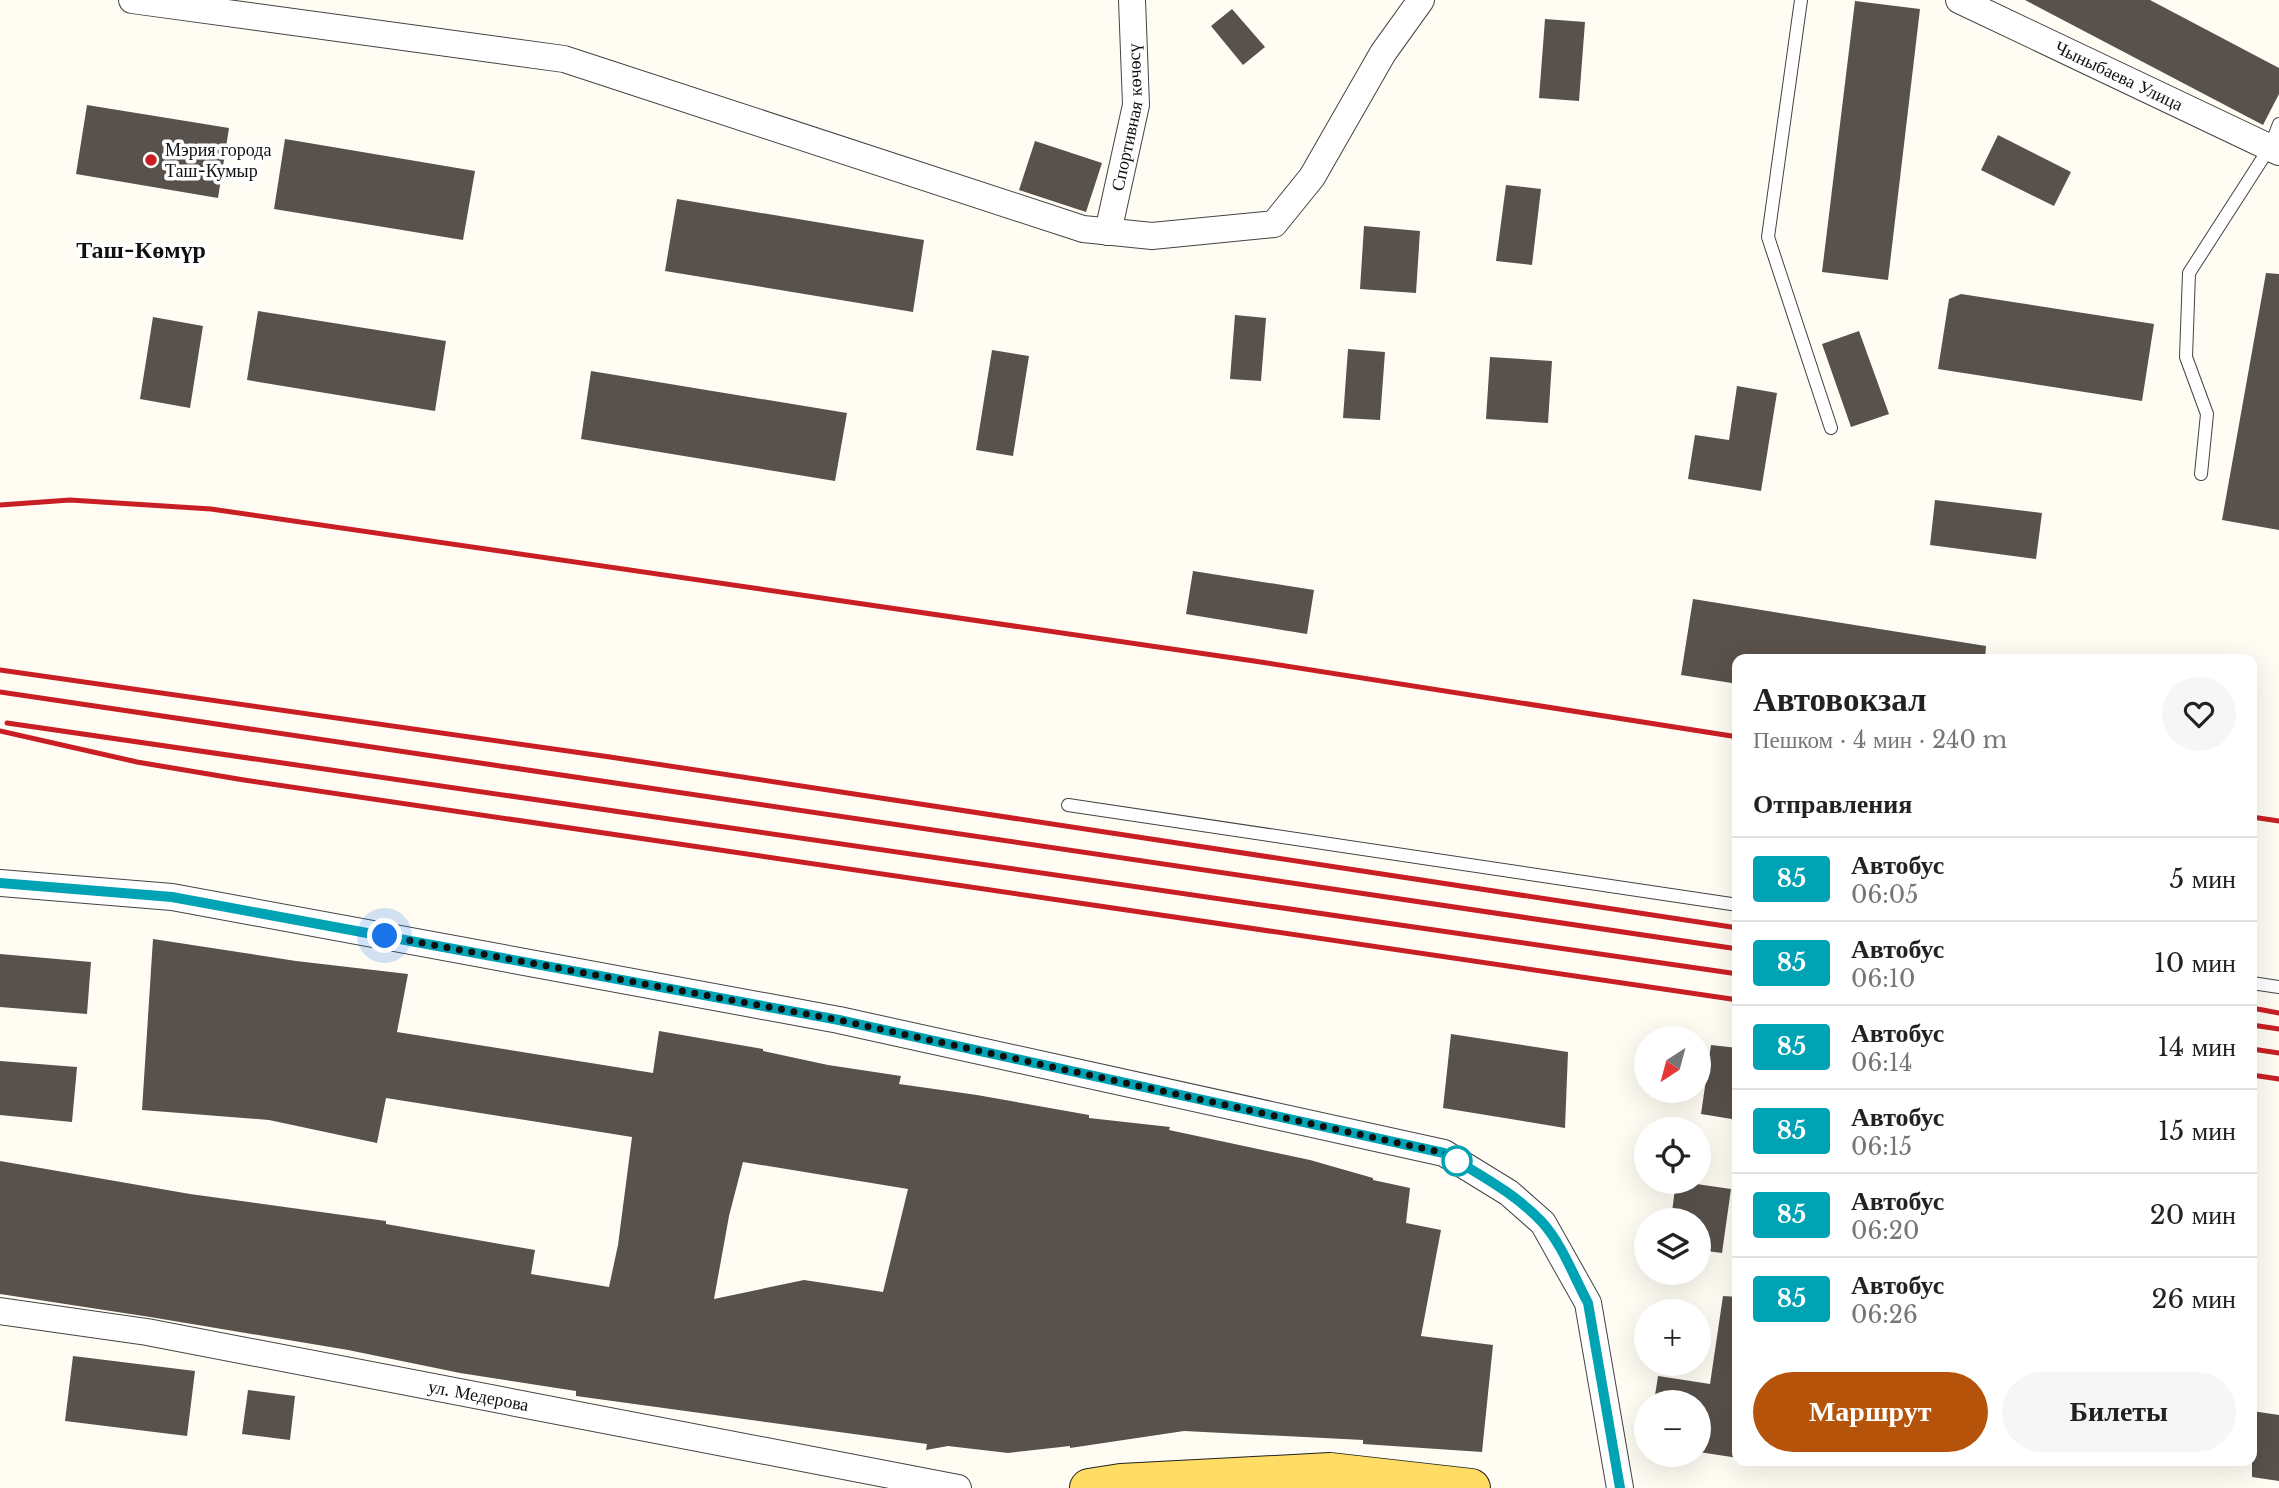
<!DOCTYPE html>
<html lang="ru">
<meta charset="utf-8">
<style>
body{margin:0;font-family:"Libre Baskerville",serif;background:#f6f6f6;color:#222;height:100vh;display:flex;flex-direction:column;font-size:26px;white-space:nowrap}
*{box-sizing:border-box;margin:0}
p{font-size:23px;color:#767676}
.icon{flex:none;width:38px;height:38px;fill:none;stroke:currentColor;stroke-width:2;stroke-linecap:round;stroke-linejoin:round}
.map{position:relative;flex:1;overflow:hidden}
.side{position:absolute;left:1732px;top:654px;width:525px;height:812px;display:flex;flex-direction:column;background:#fff;border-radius:14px;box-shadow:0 7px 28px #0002}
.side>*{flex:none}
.badge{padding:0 14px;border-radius:5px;font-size:24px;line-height:46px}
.needle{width:46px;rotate:216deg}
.tools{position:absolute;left:1634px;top:1026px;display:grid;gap:14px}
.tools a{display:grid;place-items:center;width:77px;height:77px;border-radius:50%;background:#fff;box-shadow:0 7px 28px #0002;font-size:35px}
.you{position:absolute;width:35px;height:35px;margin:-18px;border:5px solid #fff;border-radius:50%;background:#1a73e8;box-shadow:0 0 0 10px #1a73e833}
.map>.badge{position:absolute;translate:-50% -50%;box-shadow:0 0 0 4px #fff}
h2{padding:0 21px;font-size:26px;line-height:63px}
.round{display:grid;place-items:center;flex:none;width:74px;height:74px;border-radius:37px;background:#f6f6f6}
.head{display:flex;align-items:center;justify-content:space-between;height:119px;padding:0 21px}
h1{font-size:33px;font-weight:700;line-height:52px}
.button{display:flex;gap:14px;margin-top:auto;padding:14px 21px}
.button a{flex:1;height:80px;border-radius:42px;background:#b45309;color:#fff;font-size:28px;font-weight:700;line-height:80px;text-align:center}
.button a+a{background:#f6f6f6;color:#222}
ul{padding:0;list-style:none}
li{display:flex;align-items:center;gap:21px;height:84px;padding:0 21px;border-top:2px solid #e0e0e0}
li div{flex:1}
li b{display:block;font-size:26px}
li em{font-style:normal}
li .badge{min-width:77px;font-weight:700;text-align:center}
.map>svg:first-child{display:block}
</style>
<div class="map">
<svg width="2279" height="1488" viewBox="0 0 2279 1488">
<rect width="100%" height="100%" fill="#fffdf3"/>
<path fill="#59514b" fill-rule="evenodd" d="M2025,0h125l129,68v26l-16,31z
M1855,1l65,8 -32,271 -66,-8z
M1232,9l33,38 -22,18 -32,-39z
M1545,19l40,3 -6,79 -40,-3z
M87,105l142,23 -11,70 -142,-24z
M1998,135l73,37 -17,34 -73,-36z
M285,139l190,32 -12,69 -189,-31z
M1035,141l67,22 -16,49 -67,-22z
M1506,185l35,4 -9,76 -36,-4z
M677,199l247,41 -11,72 -248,-41z
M1364,226l56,5 -4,62 -56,-4z
M2266,273l13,1v256l-57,-10z
M1961,294l193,30 -12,77 -204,-32 11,-70z
M258,311l188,30 -11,70 -188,-31z
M1235,315l31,3 -5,63 -31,-2z
M153,317l50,9 -13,82 -50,-9z
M1859,331l30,83 -38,13 -29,-83z
M1348,349l37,3 -5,68 -37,-2z
M992,350l37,6 -16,100 -37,-6z
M1490,357l62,4 -4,62 -62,-4z
M591,371l256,42 -12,68 -254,-42z
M1737,386l40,7 -16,98 -73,-12 7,-44 34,5z
M1935,500l107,13 -6,46 -106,-14z
M1193,571l121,19 -7,44 -121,-20z
M1693,599l293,47 -1,14h-247v24l-57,-9z
M153,939l143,22 112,13 -11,58 256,41 6,-42 104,18v2l65,14 73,11 -2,8 78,11 112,20v3l81,9 -1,3 141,30 63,18v2l37,8 -4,35 35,7 -20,106 72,9 -11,107 -119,-8v-4l-179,-9 -114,17v-2l-62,7 -60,-7 -22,4 1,-6 -351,-48v-5l-116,-18 -112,-23 -198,-33 -150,-23v-133l190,33 196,27v3l149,26 -4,24 78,13 9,-42 14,-108 -246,-39 -9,45 -108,-23 -127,-10zM743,1162l165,27 -25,103 -79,-12 -90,19 15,-83z
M0,954l91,8 -4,52 -87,-7z
M1451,1034l117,18 -3,76 -122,-20z
M1711,1045l27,3v72l-37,-6z
M0,1061l77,6 -5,55 -72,-7z
M1676,1181l55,8 -9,64 -23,-3v-30h-28z
M1723,1296l15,1v161l-39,-6v-50h-45l4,-26 52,8z
M73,1356l122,15 -8,65 -122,-15z
M248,1390l47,6 -5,44 -48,-6z
M2252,1411l27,4v66l-27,-4z"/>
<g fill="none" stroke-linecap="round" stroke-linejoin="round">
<g stroke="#434343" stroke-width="14">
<path id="lane" d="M1801,0l-33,237 63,191
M2201,474l6,-60 -21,-57 3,-84 81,-126 9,-23
M1068,805l670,100
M2252,983l27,4"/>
</g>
<g stroke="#434343" stroke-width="28">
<g id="street">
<path d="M132,0l432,59 519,170 69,7 122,-12 38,-47 71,-124 38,-53"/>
<path id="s1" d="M1959,0l320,152"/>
<path id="s2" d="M1108,232l28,-127 -4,-105"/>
<path d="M0,883l172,14 667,123 605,133 65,40 34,30 45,80 32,185"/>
<path id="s3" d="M0,1311l147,21 811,156"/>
</g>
</g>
<g stroke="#212121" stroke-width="40">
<path id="primary" d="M1089,1488l32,-5 209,-11 141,16"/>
</g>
<use href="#lane" stroke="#fff" stroke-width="12"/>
<use href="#street" stroke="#fff" stroke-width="26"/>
<use href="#primary" stroke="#ffdc63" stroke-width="38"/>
<path stroke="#c91f24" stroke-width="5" d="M0,505l70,-5 141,9 1043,152 484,76
M0,670l610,87 1128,171
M0,692l1738,257
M7,723l1731,251
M0,731l137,31 107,18 1494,220
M2252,817l27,4
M2252,1008l27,5
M2252,1025l27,4
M2252,1049l27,4
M2252,1075l27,4"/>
</g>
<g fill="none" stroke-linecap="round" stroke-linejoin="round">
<g stroke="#fff" stroke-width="16">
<path id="line" d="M0,883l172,14 667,123 605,133c34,21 71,40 98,69 20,22 32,55 46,81l32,185"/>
</g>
<use href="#line" stroke="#00a3b4" stroke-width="10"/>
<path stroke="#101010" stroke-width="7" stroke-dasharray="0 12.6" d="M385,936l454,84 605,133 22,14 -9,-6"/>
</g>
<circle fill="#c91f24" stroke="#fff" stroke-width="2.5" cx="151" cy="160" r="7"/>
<circle fill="#fff" stroke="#00a3b4" stroke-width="3.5" cx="1457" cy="1161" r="14"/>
<g text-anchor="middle" stroke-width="7" stroke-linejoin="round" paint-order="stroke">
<g font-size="18" fill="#101010" stroke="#fff">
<text dy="6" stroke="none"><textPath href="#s1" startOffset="177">Чыныбаева Улица</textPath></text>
<text dy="6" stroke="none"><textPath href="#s2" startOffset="117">Спортивная көчөсү</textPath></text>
<text dy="6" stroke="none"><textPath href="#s3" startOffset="486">ул. Медерова</textPath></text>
</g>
<g font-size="18" fill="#101010" stroke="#fff" text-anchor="start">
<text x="165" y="156">Мэрия города<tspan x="165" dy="21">Таш-Кумыр</tspan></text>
</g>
<g font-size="24" font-weight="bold" fill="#101010" stroke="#fff">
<text x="141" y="258">Таш-Көмүр</text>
</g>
</g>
</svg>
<div class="tools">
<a><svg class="needle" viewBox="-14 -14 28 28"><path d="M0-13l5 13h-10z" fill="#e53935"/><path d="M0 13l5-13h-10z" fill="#767676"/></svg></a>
<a><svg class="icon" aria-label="locate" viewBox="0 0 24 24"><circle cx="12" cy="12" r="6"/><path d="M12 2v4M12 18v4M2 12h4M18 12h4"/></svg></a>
<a><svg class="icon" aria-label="layers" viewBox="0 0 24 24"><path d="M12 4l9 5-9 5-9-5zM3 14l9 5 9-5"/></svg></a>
<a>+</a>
<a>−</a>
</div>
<div class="you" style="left:385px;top:936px"></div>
<section class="side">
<div class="head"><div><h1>Автовокзал</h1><p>Пешком · 4 мин · 240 m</p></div><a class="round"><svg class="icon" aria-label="heart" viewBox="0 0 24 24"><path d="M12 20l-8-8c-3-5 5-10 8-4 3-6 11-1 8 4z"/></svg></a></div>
<h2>Отправления</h2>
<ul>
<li><span class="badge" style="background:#00a3b4;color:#fff">85</span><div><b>Автобус</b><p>06:05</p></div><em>5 мин</em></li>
<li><span class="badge" style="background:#00a3b4;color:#fff">85</span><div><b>Автобус</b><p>06:10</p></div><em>10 мин</em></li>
<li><span class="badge" style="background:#00a3b4;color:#fff">85</span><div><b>Автобус</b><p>06:14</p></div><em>14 мин</em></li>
<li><span class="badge" style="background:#00a3b4;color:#fff">85</span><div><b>Автобус</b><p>06:15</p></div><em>15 мин</em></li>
<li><span class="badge" style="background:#00a3b4;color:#fff">85</span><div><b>Автобус</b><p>06:20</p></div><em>20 мин</em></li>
<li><span class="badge" style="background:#00a3b4;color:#fff">85</span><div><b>Автобус</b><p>06:26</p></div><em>26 мин</em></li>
</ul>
<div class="button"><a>Маршрут</a><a>Билеты</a></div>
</section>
</div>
